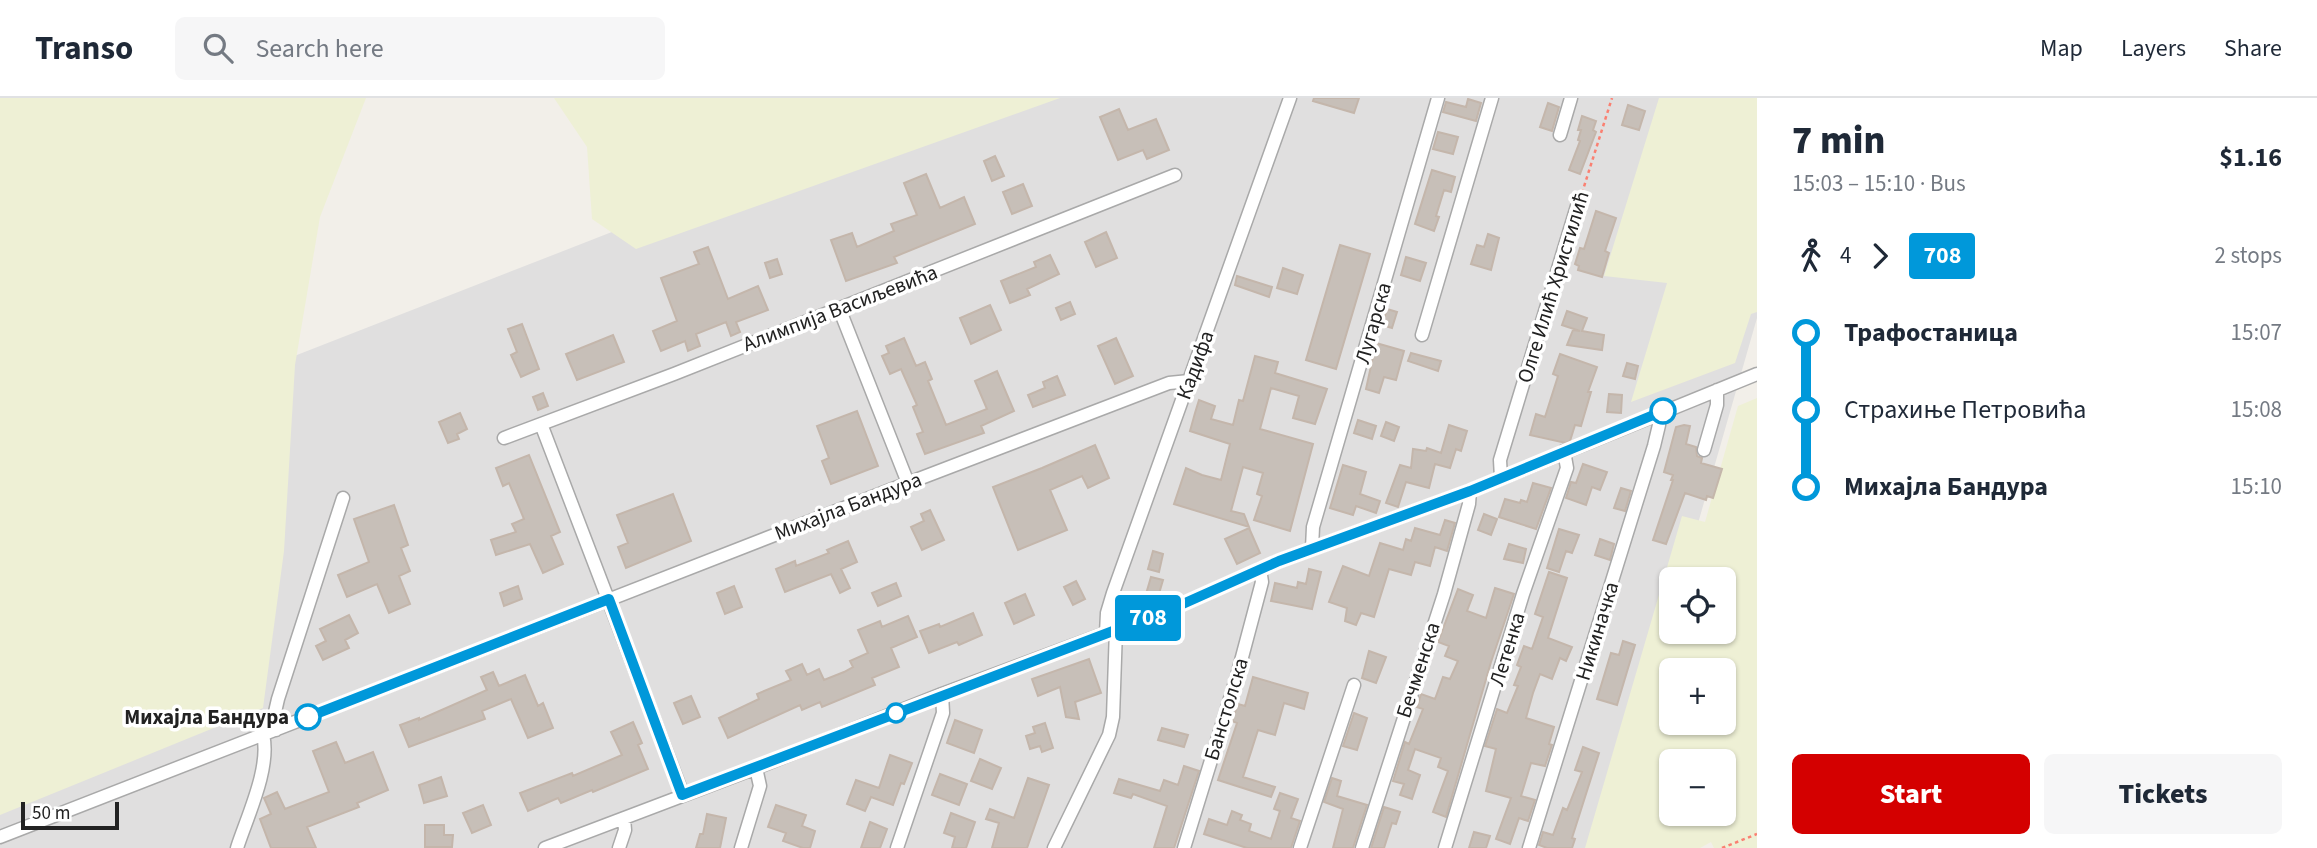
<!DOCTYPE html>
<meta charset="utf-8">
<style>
body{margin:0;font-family:"Source Sans 3",sans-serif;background:#f6f6f7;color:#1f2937;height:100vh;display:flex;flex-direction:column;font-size:26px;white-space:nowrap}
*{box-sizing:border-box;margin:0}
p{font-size:23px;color:#747a83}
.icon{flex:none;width:38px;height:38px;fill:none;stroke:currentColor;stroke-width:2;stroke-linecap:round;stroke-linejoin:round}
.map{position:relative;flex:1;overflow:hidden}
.drawer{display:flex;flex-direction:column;background:#fff;width:560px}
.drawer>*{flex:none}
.badge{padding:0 14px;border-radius:5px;font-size:24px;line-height:46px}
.fabs{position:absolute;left:1659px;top:469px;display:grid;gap:14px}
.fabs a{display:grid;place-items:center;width:77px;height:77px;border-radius:10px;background:#fff;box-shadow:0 2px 5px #0004;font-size:35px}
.scale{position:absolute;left:21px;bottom:18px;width:98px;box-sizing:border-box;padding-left:7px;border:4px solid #222;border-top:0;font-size:19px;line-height:24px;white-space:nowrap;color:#222;-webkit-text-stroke:5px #fff;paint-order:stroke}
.map>.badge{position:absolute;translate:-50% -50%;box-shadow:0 0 0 4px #fff}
.legs{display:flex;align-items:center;gap:10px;height:77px;padding:0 35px;font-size:23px}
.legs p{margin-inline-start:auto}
.overview{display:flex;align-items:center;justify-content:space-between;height:119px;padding:0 35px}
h1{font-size:38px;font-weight:800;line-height:52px}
.action{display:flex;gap:14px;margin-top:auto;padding:14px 35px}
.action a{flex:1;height:80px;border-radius:10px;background:#d40000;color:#fff;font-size:28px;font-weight:800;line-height:80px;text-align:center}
.action a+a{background:#f6f6f7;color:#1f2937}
ul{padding:0 35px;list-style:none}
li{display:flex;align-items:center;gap:24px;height:77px;font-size:26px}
li i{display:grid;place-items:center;width:10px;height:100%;margin:0 9px;background:currentColor}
li i::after{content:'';width:18px;height:18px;margin:-9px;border:5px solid;border-radius:50%;background:#fff}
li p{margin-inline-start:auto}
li:first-child i{background:linear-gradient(#0000 50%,currentColor 0)}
li:last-child i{background:linear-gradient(currentColor 50%,#0000 0)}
header{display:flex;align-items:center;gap:42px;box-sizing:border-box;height:98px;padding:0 35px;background:#fff;border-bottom:2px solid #e0e1e3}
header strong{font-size:33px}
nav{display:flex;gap:38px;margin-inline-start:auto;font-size:24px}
.search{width:490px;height:63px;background:#f6f6f7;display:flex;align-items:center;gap:18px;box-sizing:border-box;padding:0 24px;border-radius:10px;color:#747a83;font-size:26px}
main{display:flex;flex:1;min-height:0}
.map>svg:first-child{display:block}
</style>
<header>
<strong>Transo</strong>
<div class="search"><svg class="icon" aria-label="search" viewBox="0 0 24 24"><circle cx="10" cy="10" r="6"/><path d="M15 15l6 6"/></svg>Search here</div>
<nav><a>Map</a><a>Layers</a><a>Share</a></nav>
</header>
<main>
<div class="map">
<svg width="1757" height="750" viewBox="0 0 1757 750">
<rect width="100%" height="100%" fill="#f2efe9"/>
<path fill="#e0dfdf" d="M955,0h802v220l-75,261h-11l-67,269h-1604v-377z"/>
<path fill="#eef0d5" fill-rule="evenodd" d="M0,0h366l-46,119 -25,148 -11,186 -21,157 -263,107z
M554,0h506l-424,151 -44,-30 -5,-72z
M1659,0h98v214l-6,2 -16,49 -104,39 36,-119 -63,-7z
M1757,300v450h-43l-3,-6 -11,6h-115l97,-332 23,6 33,-116zM1671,481h53v53h-53zM1671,572h53v53h-53zM1671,663h53v53h-53z"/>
<path fill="#c7bfb8" stroke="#c4b6ab" stroke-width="2" d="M1314,0h45l-5,15 -41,-12z
M1468,1l13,4 -5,18 -33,-9 3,-10 20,5z
M1548,5l11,4 -7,24 -12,-4z
M1628,7l17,6 -6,19 -17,-5z
M1119,11l9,21 28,-11 13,31 -22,9 -4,-9 -25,10 -18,-43z
M1582,18l14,5 -3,9 3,2 -16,42 -11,-4 11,-29 -2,-1 3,-10h-3z
M1438,34l20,5 -5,17 -20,-5z
M995,58l9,20 -12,5 -8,-20z
M1432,72l23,7 -4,15 -7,-2 -8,26 3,1 -5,14 -19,-7z
M926,76l14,34 24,-11 11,27 -81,33 3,6 -51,18 -15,-41 21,-7 5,14 37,-16 -3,-7 26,-9 -13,-32z
M1023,86l9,22 -20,8 -9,-22z
M1596,113l20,7 -11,33 4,2 -7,24 -24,-7 1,-4 -4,-2 5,-16 4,1z
M1106,134l11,26 -21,9 -11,-25z
M1488,136l11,4 -8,32 -20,-6 6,-19 7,2z
M1340,147l30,9 -34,115 -30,-9z
M708,149l20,52 30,-13 10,24 -32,12 4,10 -9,4 -5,-14 -30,12 4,12 -12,5 -3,-10 -24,10 -8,-20 24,-10 -16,-43 38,-14 -5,-12z
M1050,157l9,19 -32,15 3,6 -20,8 -9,-22 35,-14 -2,-5z
M1406,159l20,6 -6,18 -19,-6z
M777,161l5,15 -12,4 -5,-15z
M1283,170l20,7 -6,19 -20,-6z
M1237,178l35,11 -3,10 -34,-12z
M1070,204l5,12 -14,6 -5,-12z
M990,207l11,25 -30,14 -11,-26z
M1387,211l10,3 -5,16 -10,-3z
M1567,213l20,7 -5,13 22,4 -2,15 -35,-5 6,-15 7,1 -18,-6z
M522,226l17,45 -18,8 -10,-22 6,-3 -9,-23z
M613,237l11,27 -47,18 -11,-26z
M904,240l12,28 9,-4 7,17 -4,2 18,44 41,-16 -12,-28 22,-10 17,40 -33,15 3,7 -59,21 -8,-20 6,-2 -10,-25 4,-2 -16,-36 -11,5 -8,-18 7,-3 -3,-7z
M1116,240l17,38 -18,8 -17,-38z
M1376,245l28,8 -8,29 -12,-3 -5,16 -13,-4z
M1411,255l30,8 -3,10 -30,-10z
M1560,256l37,13 -9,25h3l-10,34 -6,-1 -5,16 -4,2 -36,-8 6,-21 9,3 13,-41 -5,-2z
M1255,258l23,6 -3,11 52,16 -12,35 -22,-6 6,-22 -28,-8 -11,41 53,15 -23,87 -36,-11 8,-24 -5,-2 6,-21 -20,-6 -12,44 13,3 5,13 -75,-23 12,-36 16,7 19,5 9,-36 -40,-13 5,-18 4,-13 16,6 -4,13 22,6 6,-25 4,1z
M1627,265l11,3 -3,13 -12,-3z
M1057,278l8,19 -32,12 -5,-12 17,-7 -2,-6z
M543,295l5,13 -10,4 -5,-13z
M1609,296l13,1 -1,18 -14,-1z
M857,313l21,55 -47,18 -9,-23 7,-3 -12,-32z
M460,315l7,16 -10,5 2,5 -11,4 -9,-21z
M1358,322l18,6 -4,13 -18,-6z
M1386,324l13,5 -5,14 -13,-5z
M1449,327l18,6 -6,20 -5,-2 -6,19 -15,-4 -6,24 -23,-6 -8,25 -12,-4 14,-38 11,3 2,-19 13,2 1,-3 14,5z
M1684,327l6,1 -4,18 10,3 1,9 5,2 -1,5 21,6 -9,29 -6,-2 -1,4 -21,-7 -19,51 -13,-4 20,-60h-2l2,-5 -9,-3 12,-45z
M1095,347l14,33 -21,10 -6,-12 -32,14 17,40 -49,20 -25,-63 49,-19z
M529,357l31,77 -9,4 12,28 -20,9 -13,-29 -34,11 -5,-15 25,-8 -4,-8 12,-5 -15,-36 -6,3 -7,-18z
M1583,366l24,8 -7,18 -8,-3 -6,18 -20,-7 5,-16 5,1z
M1343,367l23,7 -6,22 20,7 -4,12 -20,-7 -3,9 -23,-7z
M1533,385l18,5 -15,41 -37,-12 6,-18 15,4 1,-3 6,2z
M1621,390l10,3 -6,20 -11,-3z
M673,396l18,47 -65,27 -8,-21 10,-4 -11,-28z
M394,407l14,40 -7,3 9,23 -11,5 11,28 -21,9 -12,-29 -30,13 -9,-22 31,-13 -15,-43z
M930,412l14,30 -22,10 -11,-23 13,-6 -3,-7z
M1484,416l13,5 -6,16 -13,-5z
M1445,422l10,3 -8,28 -12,-4 -5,19 -15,-4 -4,13 -22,-6 -15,48 -13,-4 -5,12 -11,-4 2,-13 -18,-6 14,-36 26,10 11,-33 23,7 3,-11 5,2 4,-13 25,7z
M1249,430l11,25 -23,11 -12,-25z
M1559,431l20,6 -7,18 -6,-2 -7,21 -12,-4z
M1600,441l14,5 -4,16 -15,-5z
M848,443l9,21 -16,7 9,19 -10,5 -9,-19 -46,18 -9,-23 19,-8 1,5 33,-13 -2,-3z
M1509,446l17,5 -3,14 -19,-4z
M1153,453l10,3 -4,18 -11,-3z
M1309,471l12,3 -9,37 -41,-8 4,-18 22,5 1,-6 8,2z
M1549,474l18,6 -19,60 24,9 -6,14 -6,-3 -8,21 -12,-5 -7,19 -7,25 28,9 -5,17 3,1 -7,21 -14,-3 -10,33 14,4 -7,21 -9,-3 -9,26 -14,-5 15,-41 -25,-7 10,-42 -11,-3 12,-37 10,4 11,-27 -4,-1 7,-18 -4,-2 7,-19 8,3 11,-32 -8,-3z
M1151,479l12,3 -5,17 -12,-3z
M1076,483l9,18 -12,6 -9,-18z
M896,485l5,13 -23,10 -6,-13z
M518,488l4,13 -18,7 -4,-13z
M734,488l8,21 -17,7 -8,-21z
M1495,490l19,6 -23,68 -45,155 -13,-5 15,-41 -10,-4 3,-9 -26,-9 -7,21 12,5 -8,24 -12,-4 4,-11 -11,-3 12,-39 4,2 14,-35 -6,-2 4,-13 14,5 8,-22 7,2 8,-18 -13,-5 4,-10 -11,-4 20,-53 15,6 -6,16 19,7z
M1025,496l9,21 -20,9 -9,-21z
M973,515l9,22 -23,10 -2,-3 -28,11 -9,-22 19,-7 1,3z
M349,517l9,18 -13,7 4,8 -26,12 -7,-14 10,-5 -6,-12z
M908,518l9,21 -26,11 8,19 -27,11 3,7 -53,22 -2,-5 -18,8 -2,-5 -72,33 -9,-20 40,-19 -2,-5 34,-14 -5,-9 16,-7 5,11 12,-6 5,11 20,-8 9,-5 -3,-6 18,-8 -10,-23 22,-9 2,6z
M1623,543l12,4 -18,60 -20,-6 14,-46 8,2z
M1369,553l17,6 -10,26 -14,-5z
M1089,561l12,34 -26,9 4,17 -13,-2 -6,-30 -22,9 -6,-17z
M493,574l6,14 26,-11 13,31 5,-3 10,25 -25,10 -17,-39 -29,12 3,8 -76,28 -9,-22 19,-7v2l68,-30 -6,-13z
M1253,579l55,16 -4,16 -20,-6 -9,32 -17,-5 -15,47 32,10 -4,10 -53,-17 19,-57 -5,-2 6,-17 7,2z
M691,598l9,21 -17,7 -9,-21z
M1354,615l13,5 -10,32 -14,-4z
M955,622l27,10 -8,23 -27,-10z
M633,624l9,21 -4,2 10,24 -55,23 -1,-2 -31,13 -3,-5 -30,13 -8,-18 52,-20 1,3 49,-21 -11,-23z
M1045,625l8,25 -11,4 -2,-6 -10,3 -4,-13 9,-3 -2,-6z
M1162,630l26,7 -4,12 -26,-7z
M336,644l9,21 28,-11 15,38 -31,13 2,4 -52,20 9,21h-45l-11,-29 11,-5 -7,-16 13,-6 8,17 44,-17 -16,-41z
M1583,649l16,6 -27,85 3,1 -3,9h-25l-8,-3 4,-13 10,3 10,-27 4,2 15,-38 -7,-2z
M890,657l22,8 -8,21 -3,-1 -8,22 -22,-8 -6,14 -18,-7 9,-24 23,8z
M980,661l21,9 -9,21 -21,-8z
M1184,668l15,5 -25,77h-20l13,-42 -34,-12 -2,4 -17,-5 5,-14 41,12 4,-11 14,5z
M940,676l27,10 -8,21 -27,-10z
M441,679l6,19 -23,7 -5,-18z
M1028,680l21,7 -22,63h-35l7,-25 -13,-4 4,-10 24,9z
M1332,680l9,3 -4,15 30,9 -14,43h-20l10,-39 -19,-7z
M1280,695l18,6 -7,19 9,3 -9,27h-44l-43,-14 5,-15 18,6 5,-14 10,4 -2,5 11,4 -2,7 22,8 9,-28 -6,-2z
M483,707l8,20 -19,8 -9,-20z
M776,707l30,10 -4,11 13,5 -5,17h-7l-20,-7 3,-8 -18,-6z
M1384,709l16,5 -4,12 -4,-1 -8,25h-13z
M951,715l24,9 -9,26h-14l3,-11 -11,-4z
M707,716l19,4 -6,30h-24l4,-14h3z
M870,724l17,7 -7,19h-19z
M425,727h19v10h9l-1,12h-27z
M1474,734l16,4 -4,12h-17z"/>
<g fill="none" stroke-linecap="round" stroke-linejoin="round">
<g stroke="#a9a9a9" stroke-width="15">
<path id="minor" d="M1560,37l11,-37
M839,210l69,175
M1422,237l70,-237
M541,326l142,371
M504,340l170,-64 501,-199
M1704,352l13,-45v-15
M1501,380l-1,-18 78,-257
M1312,450l1,-21 125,-429
M1106,535l1,-20 6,-20 177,-495
M276,632l-1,-18 3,-13 65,-201
M0,739l908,-354 261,-100 20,-2
M237,750c10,-31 34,-81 26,-113
M545,750l211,-80 186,-74 234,-87 103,-46 191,-70 287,-117
M619,750l6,-18 -1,-12
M741,750l19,-62 -4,-18
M897,750l46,-135 -1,-19
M1054,750l55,-113 4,-18 3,-88
M1184,750l53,-172 25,-94 -2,-13
M1300,750l54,-163
M1362,750l82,-254 25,-90 1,-13
M1445,750l78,-254 44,-126 -3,-17
M1529,750l125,-402 5,-21v-12"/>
</g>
<path stroke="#fa8072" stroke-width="2.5" stroke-dasharray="3.5 3.5" stroke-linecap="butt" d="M1582,95l30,-95
M1722,750l35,-14"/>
<use href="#minor" stroke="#fff" stroke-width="12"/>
</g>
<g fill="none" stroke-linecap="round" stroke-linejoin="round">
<g stroke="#fff" stroke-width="16">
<path id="line-1" d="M308,619l301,-118 73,196 494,-188 103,-46 191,-70 193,-80"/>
</g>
<use href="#line-1" stroke="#0098da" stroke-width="10"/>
</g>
<g fill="#fff" stroke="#0098da" stroke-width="3.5">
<circle cx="1663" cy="313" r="12"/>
<circle cx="896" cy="615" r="9"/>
<circle cx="308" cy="619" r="12"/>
</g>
<g text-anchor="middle" stroke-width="7" stroke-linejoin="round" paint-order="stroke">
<g font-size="21" fill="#222" stroke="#fff">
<text transform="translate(1553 189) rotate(-73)" y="7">Олге Илић Христилић</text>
<text transform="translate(840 210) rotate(-21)" y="7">Алимпија Васиљевића</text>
<text transform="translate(1373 225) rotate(-74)" y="7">Лугарска</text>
<text transform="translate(1195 267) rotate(-70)" y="7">Кадифа</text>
<text transform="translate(848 408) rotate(-21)" y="7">Михајла Бандура</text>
<text transform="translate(1597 533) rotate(-73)" y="7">Никиначка</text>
<text transform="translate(1507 551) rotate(-73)" y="7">Летенка</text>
<text transform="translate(1418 572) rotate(-72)" y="7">Бечменска</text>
<text transform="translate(1226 611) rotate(-73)" y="7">Банстолска</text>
</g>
<g font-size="21" font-weight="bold" fill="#222" stroke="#fff" text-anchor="end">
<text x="289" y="626">Михајла Бандура</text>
</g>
</g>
</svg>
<div class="fabs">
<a><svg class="icon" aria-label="locate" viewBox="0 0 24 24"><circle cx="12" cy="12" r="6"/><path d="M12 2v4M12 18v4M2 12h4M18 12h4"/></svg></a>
<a>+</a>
<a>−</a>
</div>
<div class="scale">50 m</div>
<b class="badge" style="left:1148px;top:520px;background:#0098da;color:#fff">708</b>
</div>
<section class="drawer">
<div class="overview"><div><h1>7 min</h1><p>15:03 – 15:10 · Bus</p></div><b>$1.16</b></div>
<div class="legs"><svg class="icon" aria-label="walk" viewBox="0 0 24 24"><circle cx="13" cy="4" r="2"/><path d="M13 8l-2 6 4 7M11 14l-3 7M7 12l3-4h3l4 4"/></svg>4<svg class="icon" aria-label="forward" viewBox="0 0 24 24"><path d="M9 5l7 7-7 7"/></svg><b class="badge" style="background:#0098da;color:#fff">708</b><p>2 stops</p></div>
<ul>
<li><i style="color:#0098da"></i><b>Трафостаница</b><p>15:07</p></li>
<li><i style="color:#0098da"></i><span>Страхиње Петровића</span><p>15:08</p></li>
<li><i style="color:#0098da"></i><b>Михајла Бандура</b><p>15:10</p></li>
</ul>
<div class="action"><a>Start</a><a>Tickets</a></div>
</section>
</main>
